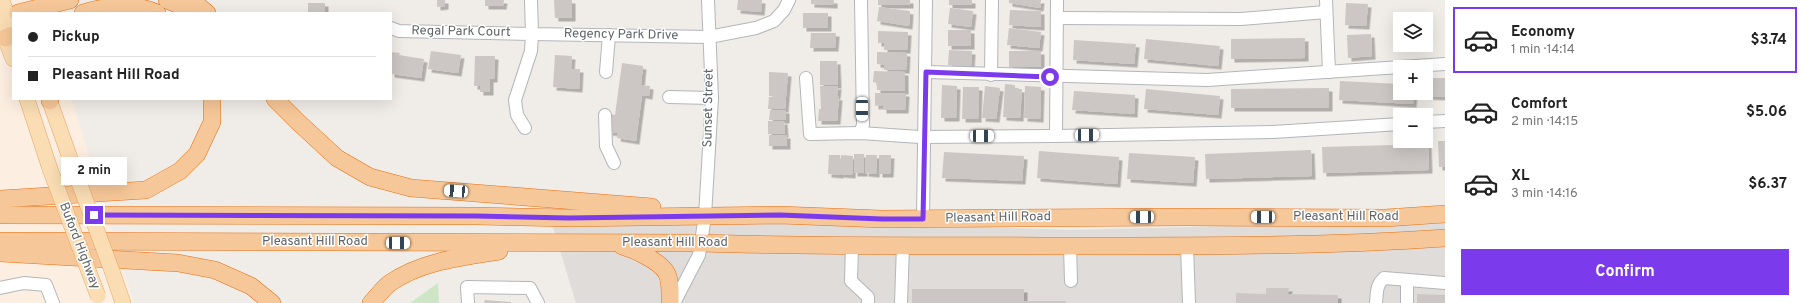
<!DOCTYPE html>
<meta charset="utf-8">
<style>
body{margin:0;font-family:Overpass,sans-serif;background:#f6f6f6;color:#222;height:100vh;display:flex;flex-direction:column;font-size:15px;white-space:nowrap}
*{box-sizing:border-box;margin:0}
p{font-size:13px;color:#767676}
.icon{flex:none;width:22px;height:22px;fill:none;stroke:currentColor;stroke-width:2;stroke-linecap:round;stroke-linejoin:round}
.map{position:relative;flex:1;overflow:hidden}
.drawer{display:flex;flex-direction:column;background:#fff;width:360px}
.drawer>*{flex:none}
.guide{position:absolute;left:12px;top:12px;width:380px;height:88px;border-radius:0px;box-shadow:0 4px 16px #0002;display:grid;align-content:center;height:88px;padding:0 16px;background:#fff}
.tools{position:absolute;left:1393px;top:12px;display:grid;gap:8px}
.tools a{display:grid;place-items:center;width:40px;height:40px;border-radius:0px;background:#fff;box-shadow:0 4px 16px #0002;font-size:20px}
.end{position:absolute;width:18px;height:18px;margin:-9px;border:5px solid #7c3aed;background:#fff;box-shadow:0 0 0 2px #fff}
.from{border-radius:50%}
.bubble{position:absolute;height:28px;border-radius:0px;background:#fff;box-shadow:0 4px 16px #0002;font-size:13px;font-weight:700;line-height:28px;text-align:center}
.car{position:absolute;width:12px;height:24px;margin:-12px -6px;border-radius:5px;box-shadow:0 0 3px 1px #0007;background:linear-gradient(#fff 24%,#345 0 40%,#fff 0 76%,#345 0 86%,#fff 0)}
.guide b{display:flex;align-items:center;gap:14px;height:38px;font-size:15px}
.guide b+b{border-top:1px solid #e0e0e0}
.guide i{width:10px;height:10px;background:#222}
ul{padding:7px 0 0;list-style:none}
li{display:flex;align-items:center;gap:12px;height:66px;margin:0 8px 6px;padding:0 8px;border:2px solid transparent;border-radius:0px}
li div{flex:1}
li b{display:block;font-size:15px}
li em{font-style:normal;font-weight:700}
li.active{border-color:#7c3aed}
li>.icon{width:36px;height:36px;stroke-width:1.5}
.action{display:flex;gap:8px;margin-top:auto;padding:8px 16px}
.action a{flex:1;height:46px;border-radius:0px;background:#7c3aed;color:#fff;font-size:16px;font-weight:700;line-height:46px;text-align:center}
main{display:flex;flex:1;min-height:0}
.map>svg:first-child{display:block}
</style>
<main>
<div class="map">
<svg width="1445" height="303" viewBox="0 0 1445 303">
<defs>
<filter id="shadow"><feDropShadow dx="3.5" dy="3.5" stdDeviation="0" flood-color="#0004"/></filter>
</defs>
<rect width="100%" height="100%" fill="#f0ece8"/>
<!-- commercial -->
<path fill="#fcefe1" d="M 0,0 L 31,0 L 37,13 L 13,13 L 13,99 L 72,99 L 134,303 L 0,303 Z"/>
<!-- industrial -->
<path fill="#dfdcda" d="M 548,211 L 1069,230 L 1397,222 L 1445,222 L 1445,303 L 576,303 Z"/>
<!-- green -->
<path fill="#cee5c6" d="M 438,283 L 439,303 L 410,303 Z"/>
<!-- building -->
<g fill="#ccc7c4" filter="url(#shadow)">
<path d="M 437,0 L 445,0 L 445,6 L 437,7 Z"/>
<path d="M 485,0 L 504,0 L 503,6 L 485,6 Z"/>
<path d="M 554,0 L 572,0 L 572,18 L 555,18 Z"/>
<path d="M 738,0 L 762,0 L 761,12 L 737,10 Z"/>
<path d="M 811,0 L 834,0 L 834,5 L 811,4 Z"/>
<rect x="878" y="0" width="32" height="5"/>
<rect x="949" y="0" width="23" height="5"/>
<path d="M 1009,0 L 1041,0 L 1040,8 L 1009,3 Z"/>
<rect x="308" y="3" width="17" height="10"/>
<path d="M 1346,3 L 1368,4 L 1366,26 L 1345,25 Z"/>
<path d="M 879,7 L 910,11 L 909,26 L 877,21 Z"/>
<path d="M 950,8 L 973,11 L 971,27 L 948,24 Z"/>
<path d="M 1010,10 L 1041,11 L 1041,27 L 1009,25 Z"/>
<rect x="803" y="13" width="25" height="15"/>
<path d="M 1009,28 L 1041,32 L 1039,48 L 1007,45 Z"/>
<rect x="948" y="30" width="23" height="16"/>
<path d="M 878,31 L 908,32 L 907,50 L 884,50 L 884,43 L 878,43 Z"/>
<path d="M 811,33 L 836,33 L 835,48 L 810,48 Z"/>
<path d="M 1371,34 L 1372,56 L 1348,58 L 1347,35 Z"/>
<path d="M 1305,38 L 1305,58 L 1231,59 L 1231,39 Z"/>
<path d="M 1146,39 L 1220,46 L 1218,66 L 1144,59 Z"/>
<path d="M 1074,40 L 1136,44 L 1134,64 L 1073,60 Z"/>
<path d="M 949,50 L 972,51 L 971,66 L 948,65 Z"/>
<path d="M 431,51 L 461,55 L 458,73 L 428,69 Z"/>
<rect x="1009" y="51" width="32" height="16"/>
<path d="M 391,52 L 400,53 L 399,55 L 424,59 L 421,78 L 391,74 Z"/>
<path d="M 877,52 L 907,53 L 906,70 L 884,70 L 884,65 L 877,64 Z"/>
<path d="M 555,55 L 572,56 L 571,69 L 580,69 L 579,89 L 553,87 Z"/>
<path d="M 475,56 L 495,56 L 494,79 L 490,79 L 490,92 L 480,92 L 480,86 L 474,86 Z"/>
<path d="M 820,61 L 837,61 L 838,85 L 820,85 Z"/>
<path d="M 622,63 L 643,66 L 641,85 L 650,86 L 649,96 L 642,95 L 636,141 L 617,138 L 618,133 L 609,132 L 611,114 L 615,115 Z"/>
<path d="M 874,71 L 905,72 L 905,91 L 877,90 L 877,83 L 873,82 Z"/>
<path d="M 769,72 L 788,73 L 785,109 L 768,109 L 769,97 L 779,97 L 769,96 Z"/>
<path d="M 1426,78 L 1445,78 L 1445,97 L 1423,96 L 1424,93 L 1426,93 Z"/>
<path d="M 1340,81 L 1400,84 L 1400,93 L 1414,93 L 1413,104 L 1339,100 Z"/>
<path d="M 1005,84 L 1015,85 L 1015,89 L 1022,89 L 1020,118 L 1003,117 Z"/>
<path d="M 942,85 L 957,86 L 956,118 L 941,118 Z"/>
<path d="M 820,86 L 838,86 L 837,96 L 824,96 L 839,97 L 837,121 L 818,121 L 819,109 L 821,109 Z"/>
<path d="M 985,86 L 1000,88 L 996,119 L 982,118 Z"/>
<path d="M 1025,86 L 1041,87 L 1040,119 L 1024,118 Z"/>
<path d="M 963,87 L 979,87 L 978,119 L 962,119 Z"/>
<path d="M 1329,88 L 1329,108 L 1231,108 L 1231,89 Z"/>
<path d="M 1146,89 L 1220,96 L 1218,115 L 1144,109 Z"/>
<path d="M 1074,91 L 1135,95 L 1134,114 L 1072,110 Z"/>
<path d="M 875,93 L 906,93 L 905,110 L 883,110 L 883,105 L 875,106 Z"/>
<path d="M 770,110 L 786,110 L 786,120 L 769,120 Z"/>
<path d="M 768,121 L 784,121 L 785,134 L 768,134 Z"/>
<rect x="769" y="135" width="18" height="11"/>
<path d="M 1438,141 L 1445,141 L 1445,167 L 1439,167 Z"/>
<path d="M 1428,144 L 1429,170 L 1323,173 L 1322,147 Z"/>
<path d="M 1311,150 L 1312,176 L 1206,179 L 1205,154 Z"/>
<path d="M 1039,151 L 1119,157 L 1117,184 L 1037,178 Z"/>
<path d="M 944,152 L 1024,156 L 1022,181 L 942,178 Z"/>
<path d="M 1129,153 L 1195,157 L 1193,183 L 1127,179 Z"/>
<rect x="854" y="154" width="10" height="19"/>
<path d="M 829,155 L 840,155 L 840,175 L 828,174 Z"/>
<path d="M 841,155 L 853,156 L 852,175 L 840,174 Z"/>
<path d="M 866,155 L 877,155 L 876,174 L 865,173 Z"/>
<path d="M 879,155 L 891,155 L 890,174 L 879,174 Z"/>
<path d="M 1266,288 L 1289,288 L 1288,294 L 1338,295 L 1338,303 L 1236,303 L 1236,293 L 1266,294 Z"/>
<path d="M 912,289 L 1024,289 L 1024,301 L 1066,301 L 1066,303 L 912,303 Z"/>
<path d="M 1417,294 L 1445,295 L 1445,303 L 1417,303 Z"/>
<path d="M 485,300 L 511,302 L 511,303 L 484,303 Z"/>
</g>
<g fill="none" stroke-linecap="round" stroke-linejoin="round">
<defs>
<g id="minor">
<path d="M 531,0 L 532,34 L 709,37 L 756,28 L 774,21 L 784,10 L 789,0"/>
<path d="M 1326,0 L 1329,72"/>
<path d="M 1057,18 L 1241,19 L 1326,12"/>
<path d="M 391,28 L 399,31 L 532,34 L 531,51 L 515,100 L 517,115 L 525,128"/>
<path d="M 606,72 L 609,35"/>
<path d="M 926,72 L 1207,80 L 1445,64"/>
<path d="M 991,75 L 992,0"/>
<path d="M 806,78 L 810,134 L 860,133 L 920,137 L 1056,136 L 1273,132 L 1400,124"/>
<path d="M 669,97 L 712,98"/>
<path d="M 605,115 L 606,146 L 614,163"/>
<path d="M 1426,122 L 1445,121"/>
<path d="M 860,133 L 863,125 L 861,0"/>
<path d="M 1056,136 L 1057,0"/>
<path d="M 923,219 L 926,0"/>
<path d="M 852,245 L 851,281 L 868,297 L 868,303"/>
<path d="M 1070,246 L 1071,281"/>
<path d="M 1187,246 L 1189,303"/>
<path d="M 0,288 L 24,283 L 46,285 L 53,303"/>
<path d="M 468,303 L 467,287 L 530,288 L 538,303"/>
<path d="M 674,303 L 699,255 L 705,216 L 712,98 L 708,0"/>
<path d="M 901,303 L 903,245"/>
<path d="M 1376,303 C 1377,293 1376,285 1384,278 L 1445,283"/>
<path d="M 1407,303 L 1407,280"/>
</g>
<g id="major">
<path d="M 2,0 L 7,16 L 5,38 L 13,59"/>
<path d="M 27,99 L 50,169"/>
<path d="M 49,99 L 71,161"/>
<path d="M 112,271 L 123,303"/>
</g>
<g id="highway">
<path d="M 167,0 L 179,5 L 188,13"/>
<path d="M 191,0 L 207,13"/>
<path d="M 18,13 L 70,0"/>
<path d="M 83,13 C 104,6 136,3 157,13"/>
<path d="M 5,38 L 13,35"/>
<path d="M 50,99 L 50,101"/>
<path d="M 275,99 L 298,122 L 337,158 L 370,177 L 411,188 L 652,207"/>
<path d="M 0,199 L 146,190 L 180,171 L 197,154 L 212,122 L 212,99"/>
<path d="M 0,215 L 476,216 L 569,218 L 780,215 L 882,219 L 1186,217 L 1385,218 L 1445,214"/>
<path d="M 0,241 L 702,243 C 817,247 933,245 1049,246 C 1181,246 1313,247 1445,238"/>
<path d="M 622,246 C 635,250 658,260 666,272 C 671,280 670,293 670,303"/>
<path d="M 0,253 L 178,263 L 215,270 L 251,286 L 272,303"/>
<path d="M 371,303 C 377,297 383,288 390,283 C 422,261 462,257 499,251"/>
</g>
</defs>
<!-- minor casing -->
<use href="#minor" stroke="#b3b6b9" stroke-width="14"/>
<!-- major casing -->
<use href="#major" stroke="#e8a568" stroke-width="16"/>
<!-- highway casing -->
<use href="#highway" stroke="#e76f10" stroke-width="18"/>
<!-- minor -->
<use href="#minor" stroke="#fff" stroke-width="12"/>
<!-- major -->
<use href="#major" stroke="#faddb3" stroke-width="15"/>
<!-- highway -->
<use href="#highway" stroke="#f6c798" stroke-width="17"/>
<defs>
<g id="major-bridge">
<path d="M 71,161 L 112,271"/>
<path d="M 50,169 L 98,296"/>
</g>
</defs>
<!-- major-bridge casing -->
<use href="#major-bridge" stroke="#e8a568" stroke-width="16" stroke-linecap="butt"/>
<!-- major-bridge -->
<use href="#major-bridge" stroke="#faddb3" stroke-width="15"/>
</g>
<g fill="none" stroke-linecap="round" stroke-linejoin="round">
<!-- route -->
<path stroke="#7c3aed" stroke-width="5" d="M 94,215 L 476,216 L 569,218 L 780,215 L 882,219 L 923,219 L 926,72 L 1050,77"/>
</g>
<g text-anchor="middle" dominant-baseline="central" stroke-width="3" stroke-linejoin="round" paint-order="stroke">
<!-- street labels -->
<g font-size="13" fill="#5f6467" stroke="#fff">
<text transform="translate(461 32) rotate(1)">Regal Park Court</text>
<text transform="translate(621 35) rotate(1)">Regency Park Drive</text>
<text transform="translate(709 108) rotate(-89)">Sunset Street</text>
<text x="1346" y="217">Pleasant Hill Road</text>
<text transform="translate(998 218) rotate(-1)">Pleasant Hill Road</text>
<text x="315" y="242">Pleasant Hill Road</text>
<text x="675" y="243">Pleasant Hill Road</text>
<text transform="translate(79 246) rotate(69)">Buford Highway</text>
</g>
</g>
</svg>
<div class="tools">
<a><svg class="icon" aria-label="layers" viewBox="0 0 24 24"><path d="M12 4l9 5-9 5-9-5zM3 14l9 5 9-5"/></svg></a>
<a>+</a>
<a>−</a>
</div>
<i class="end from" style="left:1050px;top:77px"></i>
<i class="end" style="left:94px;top:215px"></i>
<div class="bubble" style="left:61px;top:157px;width:66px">2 min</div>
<i class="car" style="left:862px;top:109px;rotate:180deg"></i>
<i class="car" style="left:1087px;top:135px;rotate:89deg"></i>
<i class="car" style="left:982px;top:136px;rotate:90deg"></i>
<i class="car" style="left:456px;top:191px;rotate:274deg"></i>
<i class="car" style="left:1142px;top:217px;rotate:270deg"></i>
<i class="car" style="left:1263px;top:217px;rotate:270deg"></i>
<i class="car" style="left:398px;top:243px;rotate:90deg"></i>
<div class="guide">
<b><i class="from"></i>Pickup</b>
<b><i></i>Pleasant Hill Road</b>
</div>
</div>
<section class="drawer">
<ul>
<li class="active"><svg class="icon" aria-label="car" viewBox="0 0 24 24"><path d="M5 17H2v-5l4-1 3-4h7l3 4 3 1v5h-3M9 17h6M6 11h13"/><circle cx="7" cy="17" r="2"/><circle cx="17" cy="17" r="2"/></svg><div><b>Economy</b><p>1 min · 14:14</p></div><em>$3.74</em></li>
<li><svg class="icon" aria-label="car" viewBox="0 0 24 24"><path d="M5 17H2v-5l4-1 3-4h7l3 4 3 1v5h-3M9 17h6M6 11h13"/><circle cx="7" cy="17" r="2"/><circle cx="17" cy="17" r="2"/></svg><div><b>Comfort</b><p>2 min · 14:15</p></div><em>$5.06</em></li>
<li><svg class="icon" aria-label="car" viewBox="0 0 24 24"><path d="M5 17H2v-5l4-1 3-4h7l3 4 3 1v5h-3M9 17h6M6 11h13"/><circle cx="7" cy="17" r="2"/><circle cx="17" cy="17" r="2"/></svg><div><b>XL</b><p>3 min · 14:16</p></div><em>$6.37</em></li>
</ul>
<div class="action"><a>Confirm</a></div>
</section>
</main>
